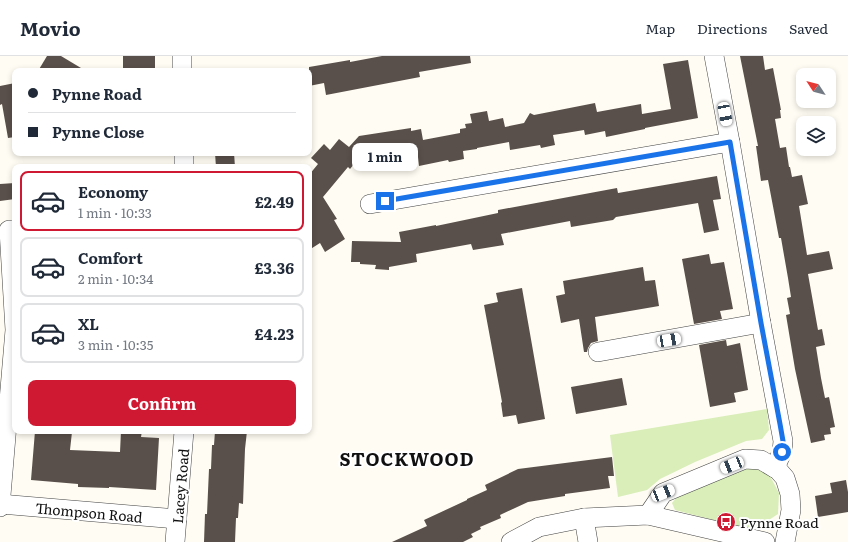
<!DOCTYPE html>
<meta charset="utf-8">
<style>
body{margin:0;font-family:Literata,serif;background:#f2f2f3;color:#1f2937;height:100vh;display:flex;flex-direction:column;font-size:15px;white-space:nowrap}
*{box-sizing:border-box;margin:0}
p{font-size:13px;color:#747a83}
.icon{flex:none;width:22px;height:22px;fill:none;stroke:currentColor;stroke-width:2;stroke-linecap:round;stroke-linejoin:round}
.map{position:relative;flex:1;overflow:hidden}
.panel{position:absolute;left:12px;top:108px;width:300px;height:270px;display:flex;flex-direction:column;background:#fff;border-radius:8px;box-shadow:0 2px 6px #0003}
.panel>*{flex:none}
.hud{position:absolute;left:12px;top:12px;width:300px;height:88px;border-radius:8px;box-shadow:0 2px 6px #0003;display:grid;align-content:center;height:88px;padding:0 16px;background:#fff}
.needle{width:26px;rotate:306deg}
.buttons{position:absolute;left:796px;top:12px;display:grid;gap:8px}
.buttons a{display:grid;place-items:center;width:40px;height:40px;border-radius:8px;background:#fff;box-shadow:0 2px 6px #0003;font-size:20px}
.end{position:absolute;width:18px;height:18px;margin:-9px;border:5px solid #1a73e8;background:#fff;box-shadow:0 0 0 2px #fff}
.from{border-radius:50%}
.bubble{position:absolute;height:28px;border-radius:8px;background:#fff;box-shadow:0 2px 6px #0003;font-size:13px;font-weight:700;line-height:28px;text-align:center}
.car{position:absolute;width:12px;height:24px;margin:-12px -6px;border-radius:5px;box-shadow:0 0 3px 1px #0007;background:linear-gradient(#fff 24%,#345 0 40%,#fff 0 76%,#345 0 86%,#fff 0)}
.hud b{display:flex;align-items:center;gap:14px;height:38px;font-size:15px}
.hud b+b{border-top:1px solid #e0e1e3}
.hud i{width:10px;height:10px;background:#1f2937}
ul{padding:7px 0 0;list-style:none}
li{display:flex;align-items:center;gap:12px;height:60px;margin:0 8px 6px;padding:0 8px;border:2px solid #e0e1e3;border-radius:8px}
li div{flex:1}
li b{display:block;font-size:15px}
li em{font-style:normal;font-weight:700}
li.on{border-color:#cf1932}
li>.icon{width:36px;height:36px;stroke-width:1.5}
.action{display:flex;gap:8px;margin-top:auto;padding:8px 16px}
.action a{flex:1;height:46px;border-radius:8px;background:#cf1932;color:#fff;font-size:16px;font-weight:700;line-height:46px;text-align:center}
header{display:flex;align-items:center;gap:24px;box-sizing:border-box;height:56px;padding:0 20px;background:#fff;border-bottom:1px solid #e0e1e3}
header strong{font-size:19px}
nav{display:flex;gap:22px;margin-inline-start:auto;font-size:14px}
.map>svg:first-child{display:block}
</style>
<header>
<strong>Movio</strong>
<nav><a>Map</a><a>Directions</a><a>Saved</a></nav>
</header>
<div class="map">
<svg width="848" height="486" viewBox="0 0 848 486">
<rect width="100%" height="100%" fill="#fffcf3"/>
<!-- green -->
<g fill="#d9eeb8">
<path d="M 767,353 L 769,374 L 762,383 L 746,385 L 695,406 L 660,423 L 647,434 L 618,441 L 610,379 Z"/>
<path d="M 740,411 L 756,411 L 770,420 L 779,437 L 778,458 L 758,471 L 744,472 L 675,454 L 672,447 L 677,441 Z"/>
</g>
<!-- building -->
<g fill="#5a504b">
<path d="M 47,0 L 61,0 L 86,15 L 38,15 Z"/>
<path d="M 123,0 L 155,0 L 155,15 L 126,15 L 126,14 L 123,14 Z"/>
<path d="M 382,0 L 470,0 L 471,7 L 419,16 L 420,21 L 326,39 L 324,27 L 309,30 L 309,11 L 350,4 L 350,6 Z"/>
<path d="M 740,0 L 763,0 L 765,14 L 773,12 L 781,54 L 780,54 L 781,62 L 775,63 L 780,92 L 786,91 L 789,111 L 790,111 L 792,121 L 802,119 L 808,148 L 799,150 L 807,199 L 829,195 L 833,213 L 808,218 L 818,274 L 822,273 L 825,289 L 816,291 L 821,322 L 825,342 L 829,341 L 835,371 L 830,372 L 831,378 L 824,379 L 825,384 L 811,387 L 795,313 L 786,259 L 790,258 L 787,242 L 791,241 L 788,222 L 781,182 L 779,182 L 768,124 L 761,125 L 756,90 L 758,90 Z"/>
<path d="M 688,4 L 698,62 L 645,72 L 645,73 L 606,81 L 605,75 L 585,79 L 584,74 L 566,77 L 553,79 L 555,89 L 541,92 L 540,89 L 510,94 L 509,86 L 477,92 L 477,93 L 463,95 L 464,103 L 449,106 L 448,104 L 419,110 L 418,101 L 384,107 L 385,110 L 372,113 L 368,91 L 350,113 L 348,111 L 323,141 L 337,163 L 334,164 L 345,183 L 325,196 L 320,187 L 309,194 L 309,119 L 318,108 L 311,102 L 324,88 L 330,94 L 339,83 L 349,91 L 359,80 L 411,72 L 411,75 L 421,73 L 423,84 L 460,77 L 460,73 L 466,72 L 465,68 L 472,67 L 470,58 L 487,55 L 489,65 L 503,62 L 505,71 L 524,67 L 530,57 L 534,59 L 595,47 L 597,56 L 641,48 L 642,58 L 671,53 L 663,8 Z"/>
<path d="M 15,27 L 15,81 L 8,82 L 2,48 L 0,49 L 0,30 Z"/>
<path d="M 215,97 L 234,97 L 235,111 L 216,111 Z"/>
<path d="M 717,120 L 721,143 L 713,144 L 719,174 L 704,177 L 698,147 L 616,161 L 613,164 L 571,171 L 570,165 L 501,178 L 504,189 L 473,194 L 471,188 L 416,198 L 417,206 L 389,211 L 389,214 L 375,213 L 376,209 L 360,208 L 360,206 L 351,206 L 352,185 L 401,186 L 399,176 L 436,169 L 436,170 L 498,157 L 498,154 L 617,132 L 618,137 Z"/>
<path d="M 15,127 L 15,143 L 0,145 L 0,128 Z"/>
<path d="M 709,198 L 711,208 L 724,206 L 733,253 L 720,255 L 722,263 L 694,268 L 682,203 Z"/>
<path d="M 643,211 L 645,225 L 655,224 L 659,250 L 595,261 L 598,285 L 591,287 L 588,292 L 587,296 L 584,296 L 579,263 L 561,267 L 556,240 L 565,238 L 563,225 Z"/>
<path d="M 522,232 L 545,363 L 518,368 L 516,359 L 503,361 L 501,347 L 502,346 L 484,249 L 498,246 L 496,237 Z"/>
<path d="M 726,284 L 727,290 L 740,287 L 748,334 L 734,337 L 736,346 L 710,351 L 699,289 Z"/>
<path d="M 622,322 L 627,349 L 576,358 L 571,331 Z"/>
<path d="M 35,375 L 72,376 L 70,394 L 120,396 L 121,375 L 142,375 L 141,381 L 159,382 L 156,434 L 109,431 L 109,432 L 78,431 L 78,428 L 31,424 Z"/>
<path d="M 215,375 L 247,375 L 245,393 L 243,448 L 239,447 L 238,462 L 236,462 L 235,486 L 204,486 L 205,458 L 207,458 L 209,413 L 211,413 L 212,389 L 214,389 Z"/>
<path d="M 612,401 L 614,420 L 608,420 L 610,432 L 565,438 L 565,440 L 528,446 L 500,459 L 501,462 L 480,471 L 481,473 L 471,478 L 473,481 L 463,486 L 392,486 L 427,470 L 424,464 L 467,444 L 467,443 L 487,434 L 485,429 L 518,413 Z"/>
<path d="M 846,424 L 848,436 L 848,456 L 818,461 L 815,440 L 832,437 L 830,427 Z"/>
</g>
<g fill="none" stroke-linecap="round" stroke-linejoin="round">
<defs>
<g id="minor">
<path d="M 182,0 L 182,15"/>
<path d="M 714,0 L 730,86 L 761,267 L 783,385 L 782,396 L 775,412"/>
<path d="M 184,97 L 184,111"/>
<path d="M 370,148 L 730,86"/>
<path d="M 598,296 L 761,267"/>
<path d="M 0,448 L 177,463"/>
<path d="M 0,451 L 15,274 L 9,174"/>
<path d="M 648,459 L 663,437 L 745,403 L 761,404 L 778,414 L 785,422 L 790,438 L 791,454 L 785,486"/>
<path d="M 584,462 L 588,486"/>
<path d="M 175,486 L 184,375"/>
<path d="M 511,486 L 539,471 L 584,462 L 648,459 L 765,486"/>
</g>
</defs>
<!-- minor casing -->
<use href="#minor" stroke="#434343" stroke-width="20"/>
<!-- minor -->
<use href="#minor" stroke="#fff" stroke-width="19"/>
</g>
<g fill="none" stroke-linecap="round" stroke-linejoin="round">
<!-- route -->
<path stroke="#1a73e8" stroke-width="5" d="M 385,145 L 730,86 L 761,267 L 780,368 L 783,385 L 782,396"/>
</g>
<!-- icons -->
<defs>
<symbol id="bus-disc" viewBox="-11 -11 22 22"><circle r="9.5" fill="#cf1932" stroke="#fff"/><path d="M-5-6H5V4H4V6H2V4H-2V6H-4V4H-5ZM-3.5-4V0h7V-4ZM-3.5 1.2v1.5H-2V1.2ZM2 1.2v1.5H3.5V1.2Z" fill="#fff"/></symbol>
</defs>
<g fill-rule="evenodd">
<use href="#bus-disc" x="715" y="455" width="22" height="22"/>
</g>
<g text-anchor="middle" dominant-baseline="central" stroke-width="4" stroke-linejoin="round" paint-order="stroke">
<!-- street labels -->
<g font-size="14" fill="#101010" stroke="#fff">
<text transform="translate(180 430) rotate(-85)">Lacey Road</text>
<text transform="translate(89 456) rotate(5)">Thompson Road</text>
</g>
<!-- poi labels -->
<g font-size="14" fill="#101010" stroke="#fff" text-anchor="start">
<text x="740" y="466">Pynne Road</text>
</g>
<!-- district labels -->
<g font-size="18" font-weight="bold" letter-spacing="1" fill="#101010" stroke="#fff">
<text x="407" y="402">STOCKWOOD</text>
</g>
</g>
</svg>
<div class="buttons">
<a><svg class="needle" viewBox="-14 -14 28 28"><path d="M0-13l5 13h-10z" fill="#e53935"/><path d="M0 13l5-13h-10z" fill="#747a83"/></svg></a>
<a><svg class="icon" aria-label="layers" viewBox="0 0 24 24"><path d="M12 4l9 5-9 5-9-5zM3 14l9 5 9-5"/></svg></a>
</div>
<i class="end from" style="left:782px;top:396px"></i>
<i class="end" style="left:385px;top:145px"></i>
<div class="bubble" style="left:352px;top:87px;width:66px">1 min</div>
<i class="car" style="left:725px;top:58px;rotate:169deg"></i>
<i class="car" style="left:669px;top:284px;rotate:80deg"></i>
<i class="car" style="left:732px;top:409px;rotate:248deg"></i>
<i class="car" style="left:663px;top:437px;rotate:68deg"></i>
<div class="hud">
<b><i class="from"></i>Pynne Road</b>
<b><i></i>Pynne Close</b>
</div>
<section class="panel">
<ul>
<li class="on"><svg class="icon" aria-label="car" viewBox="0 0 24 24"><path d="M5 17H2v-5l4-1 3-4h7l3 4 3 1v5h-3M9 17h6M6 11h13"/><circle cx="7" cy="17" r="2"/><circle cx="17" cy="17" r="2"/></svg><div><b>Economy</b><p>1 min · 10:33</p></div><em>£2.49</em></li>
<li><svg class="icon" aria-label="car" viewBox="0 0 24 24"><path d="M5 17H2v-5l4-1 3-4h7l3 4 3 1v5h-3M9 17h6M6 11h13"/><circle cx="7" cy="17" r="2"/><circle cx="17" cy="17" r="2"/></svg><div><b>Comfort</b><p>2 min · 10:34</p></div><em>£3.36</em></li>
<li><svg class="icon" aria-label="car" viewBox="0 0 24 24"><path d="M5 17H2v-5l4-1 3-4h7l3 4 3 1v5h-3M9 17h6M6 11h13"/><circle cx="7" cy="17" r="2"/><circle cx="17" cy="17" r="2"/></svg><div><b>XL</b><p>3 min · 10:35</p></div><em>£4.23</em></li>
</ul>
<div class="action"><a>Confirm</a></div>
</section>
</div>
